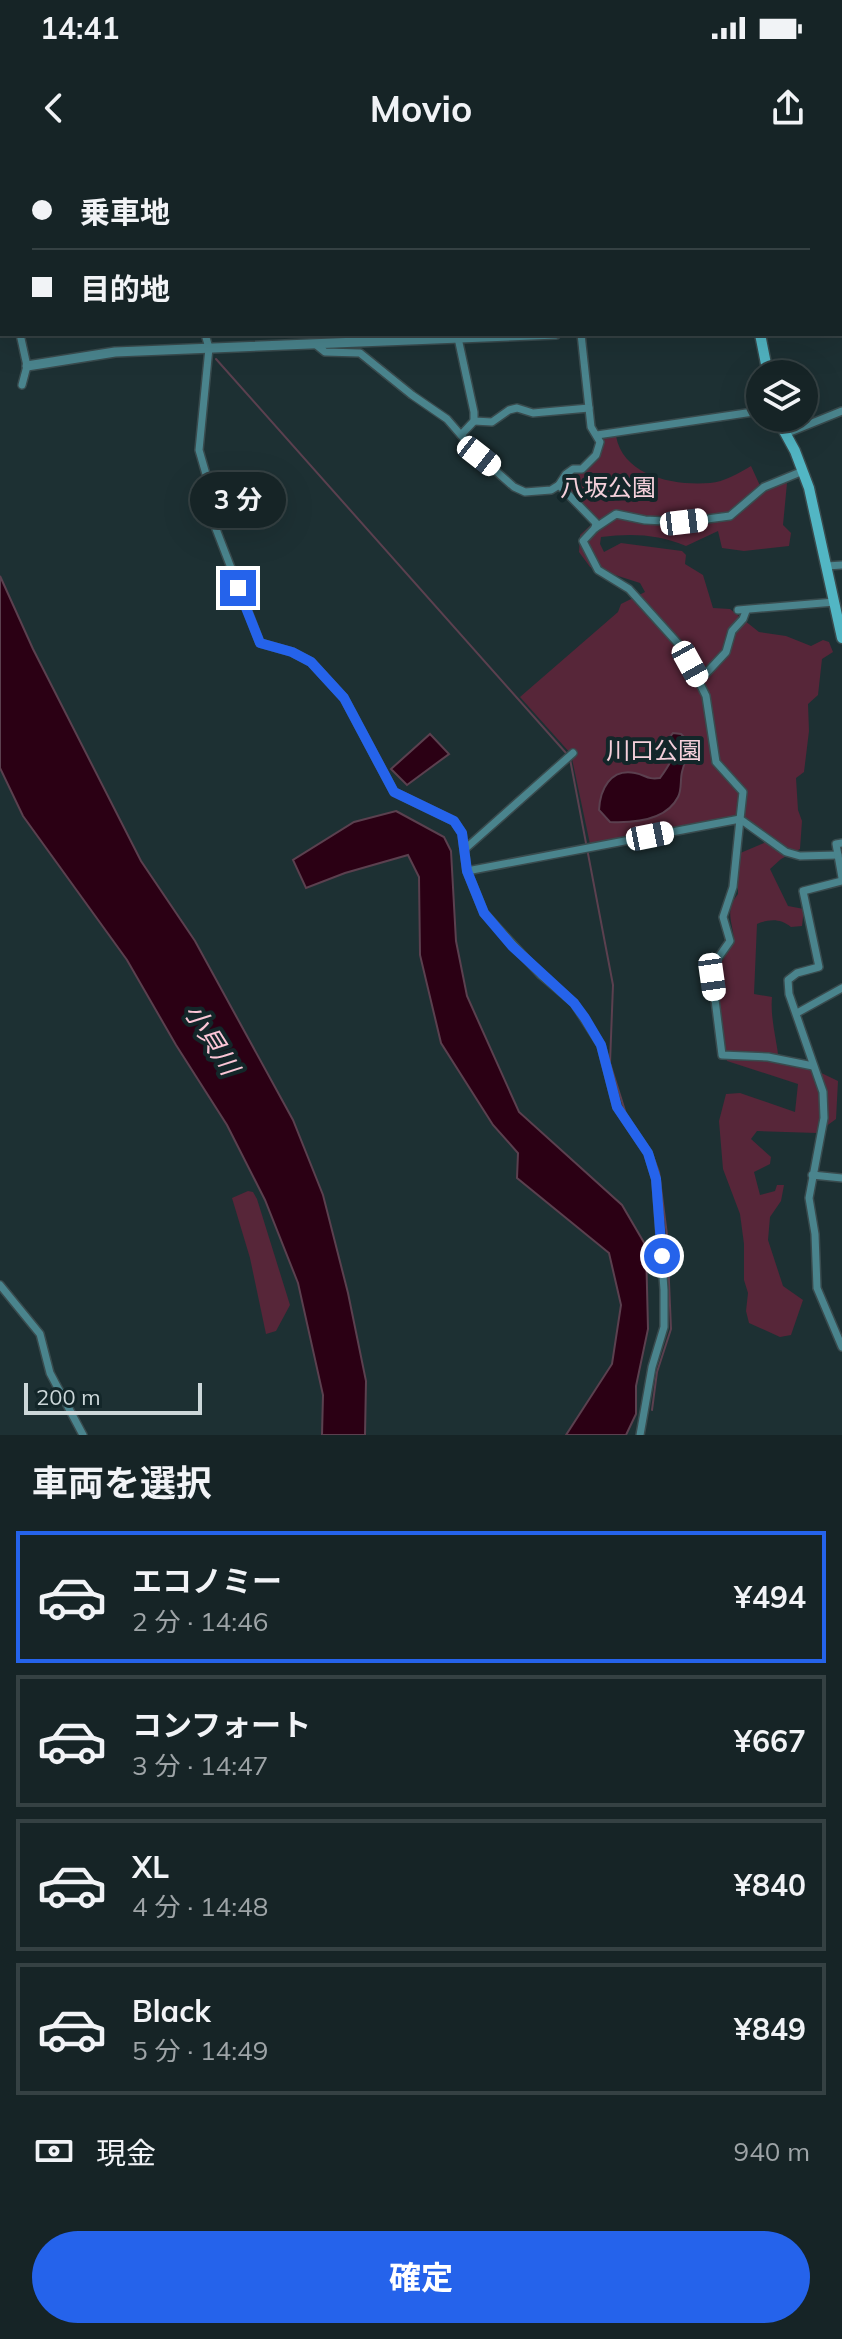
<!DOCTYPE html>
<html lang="ja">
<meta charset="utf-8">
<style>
body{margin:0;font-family:Mulish,"Noto Sans JP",sans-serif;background:#233032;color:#f1f3f6;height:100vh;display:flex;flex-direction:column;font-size:30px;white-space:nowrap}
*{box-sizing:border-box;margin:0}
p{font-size:26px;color:#9ea4a7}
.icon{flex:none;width:44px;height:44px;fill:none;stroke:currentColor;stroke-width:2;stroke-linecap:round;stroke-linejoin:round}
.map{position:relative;height:1275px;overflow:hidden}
.drawer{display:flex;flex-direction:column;background:#162426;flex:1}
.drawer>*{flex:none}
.guide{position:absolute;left:0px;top:0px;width:842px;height:176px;box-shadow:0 8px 32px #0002,0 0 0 2px #354143;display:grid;align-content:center;height:176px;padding:0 32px;background:#162426}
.tools{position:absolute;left:746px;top:200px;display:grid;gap:16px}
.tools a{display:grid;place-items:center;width:72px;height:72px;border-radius:50%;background:#162426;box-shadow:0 8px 32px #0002,0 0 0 2px #354143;font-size:40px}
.scale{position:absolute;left:24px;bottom:20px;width:178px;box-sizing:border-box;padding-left:8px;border:4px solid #ccd7d9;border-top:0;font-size:22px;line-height:28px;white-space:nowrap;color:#ccd7d9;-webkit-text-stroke:6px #132629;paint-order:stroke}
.end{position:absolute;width:36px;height:36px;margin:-18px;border:10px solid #2563eb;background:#fff;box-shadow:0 0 0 4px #fff}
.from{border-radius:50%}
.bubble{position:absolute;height:56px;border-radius:28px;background:#162426;box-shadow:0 8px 32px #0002,0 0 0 2px #354143;font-size:26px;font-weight:700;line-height:56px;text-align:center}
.car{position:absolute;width:24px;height:48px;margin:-24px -12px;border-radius:10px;box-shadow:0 0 6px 2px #0007;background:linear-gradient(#fff 24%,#345 0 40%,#fff 0 76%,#345 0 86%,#fff 0)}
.guide b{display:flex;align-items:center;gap:28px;height:76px;font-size:30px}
.guide b+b{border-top:2px solid #354143}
.guide i{width:20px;height:20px;background:#f1f3f6}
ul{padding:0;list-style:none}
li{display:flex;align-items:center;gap:24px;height:132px;margin:0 16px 12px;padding:0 16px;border:4px solid #354143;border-radius:0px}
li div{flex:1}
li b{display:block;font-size:30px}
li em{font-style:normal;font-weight:700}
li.on{border-color:#2563eb}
li>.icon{width:72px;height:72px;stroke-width:1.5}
h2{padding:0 32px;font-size:36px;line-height:96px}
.pay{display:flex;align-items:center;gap:20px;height:88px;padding:0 32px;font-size:30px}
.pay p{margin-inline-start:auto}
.cta{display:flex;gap:16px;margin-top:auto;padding:16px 32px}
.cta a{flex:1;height:92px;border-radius:48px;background:#2563eb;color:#fff;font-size:32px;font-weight:700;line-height:92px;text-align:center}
.status{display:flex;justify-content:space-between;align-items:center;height:56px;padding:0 40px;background:#162426;direction:ltr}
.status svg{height:22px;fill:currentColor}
header{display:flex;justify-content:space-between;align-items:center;height:104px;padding:0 32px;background:#162426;font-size:36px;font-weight:700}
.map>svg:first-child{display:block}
</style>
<div class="status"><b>14:41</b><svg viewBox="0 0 49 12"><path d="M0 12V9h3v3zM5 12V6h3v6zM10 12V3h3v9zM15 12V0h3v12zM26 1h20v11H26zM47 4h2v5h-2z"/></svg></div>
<header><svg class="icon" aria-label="back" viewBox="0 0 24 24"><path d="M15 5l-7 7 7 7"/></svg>Movio<svg class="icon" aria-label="share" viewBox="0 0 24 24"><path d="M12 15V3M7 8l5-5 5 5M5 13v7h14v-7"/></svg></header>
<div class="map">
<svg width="842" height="1275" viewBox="0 0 842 1275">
<rect width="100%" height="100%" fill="#1d3033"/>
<!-- green -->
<g fill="#572639">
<path d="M 616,276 C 623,316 674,326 710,323 C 724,322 739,313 751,306 L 762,330 L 787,323 L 783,365 L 791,373 L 789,386 L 744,391 L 722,388 L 718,371 L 686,386 C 658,374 631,373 601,377 L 600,384 L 604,392 L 621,383 L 682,391 L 686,395 L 685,404 L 703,415 L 713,448 L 730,449 L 759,472 L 786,476 L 811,486 L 823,480 L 829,482 L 833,492 L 822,499 L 818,535 L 808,544 L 809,571 L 804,612 L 796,618 L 798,650 L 802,661 L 800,689 L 781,699 L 770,709 L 788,746 L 804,749 L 802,766 L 791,767 C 780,758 769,759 757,764 L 754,834 L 772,837 C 770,859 777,880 779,902 L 811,908 L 838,921 L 836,959 L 817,973 L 757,971 L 751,979 L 771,997 L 770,1004 L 754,1012 L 760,1035 L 775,1031 L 777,1025 L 784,1025 L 781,1041 L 770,1057 L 768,1080 L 783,1126 L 803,1140 L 791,1175 L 780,1177 L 749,1163 L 746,1151 L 748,1133 L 744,1120 L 744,1084 L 740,1054 L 723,1009 L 719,961 L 726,934 L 740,933 L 795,952 L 798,924 L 727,901 L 716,811 L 734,781 C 733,762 724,751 738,734 L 738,694 L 764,683 L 765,676 L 740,657 L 590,684 L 571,594 L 520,537 L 618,452 L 621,444 L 645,432 L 640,423 L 590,407 L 579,392 L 580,375 L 594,362 L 559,325 C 560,323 565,315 567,314 C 584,301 604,308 602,277 Z"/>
<path d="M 248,1031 L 253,1032 L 257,1039 L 290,1145 L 276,1171 L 266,1174 L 250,1098 L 232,1038 Z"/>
</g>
<!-- water -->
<g fill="#2b0014" stroke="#5b404f" stroke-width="2">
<path d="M 0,416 L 33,489 L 141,701 L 195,781 L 293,960 L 323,1035 L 348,1133 L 366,1221 L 365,1275 L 322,1275 L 323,1235 L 298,1123 L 265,1040 L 227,965 L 176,885 L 127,800 L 23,656 L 0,608 Z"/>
<path d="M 673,573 L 681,574 L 688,581 C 688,593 685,601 682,612 C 680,620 682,630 678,637 C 666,661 634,663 610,662 L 599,650 C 600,630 610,608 635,613 C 646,615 647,620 660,618 C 675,597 671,602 668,579 Z"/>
<path d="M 430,574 L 449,594 L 407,625 L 391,609 Z"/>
<path d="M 396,651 L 444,677 L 451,691 L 456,781 L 467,836 L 519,952 L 622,1045 L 646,1086 L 648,1169 L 636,1226 L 636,1254 L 626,1275 L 566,1275 L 612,1204 L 621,1145 L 609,1093 L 517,1018 L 518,993 L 493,965 L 441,883 L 420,795 L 419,717 L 408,695 L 345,713 L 306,728 L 293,700 L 354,662 Z"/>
</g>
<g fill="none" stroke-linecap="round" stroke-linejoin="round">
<!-- stream -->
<g stroke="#5b404f" stroke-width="2">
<path d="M 216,199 L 566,593"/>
<path d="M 570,599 L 613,825 L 610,903 L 626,954"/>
<path d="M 634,966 L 648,987"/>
<path d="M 652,1250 L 657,1212 L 671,1169 L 667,1075 L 659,1012 L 653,996"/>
</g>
<defs>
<g id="minor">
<path d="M 425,0 L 426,2"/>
<path d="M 569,2 L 571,0"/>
<path d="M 840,40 L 842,40"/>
<path d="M 20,174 L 27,206 L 22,225"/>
<path d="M 205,174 L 209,188 L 199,290 L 210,328 L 211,356 L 260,483 L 292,492 L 311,502 L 344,538 L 394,632 L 454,661 L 462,673 L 467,711 L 484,753 L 541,815 L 574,843 L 601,885 L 617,947 L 648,993 L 656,1019 L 664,1130 L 664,1167 L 652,1207 L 640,1275"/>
<path d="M 458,178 L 474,252 L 474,261 L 461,275"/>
<path d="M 315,184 L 325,192 L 360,193 L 412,235 L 447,259 L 479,296 L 514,327 L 525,332 L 551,330 L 559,325 L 566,314 L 573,309 L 582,309 L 596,295 L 600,282 L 591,267 L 581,174"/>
<path d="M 474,261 L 492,262 L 509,250 L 517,248 L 533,253 L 589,248"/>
<path d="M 785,274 L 842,251"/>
<path d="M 597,275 L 760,251"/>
<path d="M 559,325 L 596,363 L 595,368 L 583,381 L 598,410 L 629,429 L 683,489 L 706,536 L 716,602 L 743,632 L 740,659 L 786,692 L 800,696 L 838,695"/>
<path d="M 595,368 L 616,354 L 645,360 L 684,362 L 730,356 L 764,327 L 803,311"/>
<path d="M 827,406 L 842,405"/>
<path d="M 738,450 L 835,442"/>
<path d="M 699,521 L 726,492 L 732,471 L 743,459 L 746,451"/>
<path d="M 842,683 L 836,684 L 842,718"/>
<path d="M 465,689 L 573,593"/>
<path d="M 467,711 L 740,659 L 733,727 L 723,757 L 730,781 L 711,808 L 722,895 L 768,897 L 813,906"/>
<path d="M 842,721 L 803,731 L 819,807 L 797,813 L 788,820 L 789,834 L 823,932 L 824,958 L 809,1038 L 815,1074 L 817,1128 L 842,1187"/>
<path d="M 797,853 L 842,828"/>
<path d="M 812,1015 L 842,1018"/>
<path d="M 0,1125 L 40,1174 L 50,1213 L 83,1275"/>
</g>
<g id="tertiary">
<path d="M 218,0 L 218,2"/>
<path d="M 840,164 L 842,165"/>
<path d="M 27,206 L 115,192 L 556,174"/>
</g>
<g id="secondary">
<path d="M 727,0 L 728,2"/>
<path d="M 760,174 L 768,214"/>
<path d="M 777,258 L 795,291 L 809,328 L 842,478"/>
</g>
</defs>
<!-- minor casing -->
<use href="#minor" stroke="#394b4e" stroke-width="10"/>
<!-- tertiary casing -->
<use href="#tertiary" stroke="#394b4e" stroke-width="12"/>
<!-- secondary casing -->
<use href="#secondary" stroke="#394b4e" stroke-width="13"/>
<!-- minor -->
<use href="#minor" stroke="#4a848d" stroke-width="7"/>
<!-- tertiary -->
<use href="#tertiary" stroke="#4a848d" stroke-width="9"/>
<!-- secondary -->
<use href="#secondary" stroke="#52b6c4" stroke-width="10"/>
</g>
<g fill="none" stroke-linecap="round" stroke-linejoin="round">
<!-- route -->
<path stroke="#2563eb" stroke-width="10" d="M 238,428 L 260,483 L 292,492 L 311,502 L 344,538 L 394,632 L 454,661 L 462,673 L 467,711 L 484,753 L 512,786 L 574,843 L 585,858 L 601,885 L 617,947 L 648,993 L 656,1019 L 662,1096"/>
</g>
<g text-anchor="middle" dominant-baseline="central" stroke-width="8" stroke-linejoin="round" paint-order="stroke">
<!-- park labels -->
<g font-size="24" fill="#f5d0db" stroke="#132629">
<text x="608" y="327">八坂公園</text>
<text x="654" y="590">川口公園</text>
</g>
<!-- water labels -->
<g font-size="26" font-style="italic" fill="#fbc5d6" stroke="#132629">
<text transform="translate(212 879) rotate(58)">小貝川</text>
</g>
</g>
</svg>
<div class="tools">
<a><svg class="icon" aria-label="layers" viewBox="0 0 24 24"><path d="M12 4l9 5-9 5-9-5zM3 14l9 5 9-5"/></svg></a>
</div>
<div class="scale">200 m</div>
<i class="end from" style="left:662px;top:1096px"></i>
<i class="end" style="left:238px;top:428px"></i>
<div class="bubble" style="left:190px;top:312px;width:96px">3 分</div>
<i class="car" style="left:479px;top:296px;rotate:128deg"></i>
<i class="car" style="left:684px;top:362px;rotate:83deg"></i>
<i class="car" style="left:690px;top:504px;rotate:151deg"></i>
<i class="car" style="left:650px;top:676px;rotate:79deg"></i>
<i class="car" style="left:712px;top:817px;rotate:172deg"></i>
<div class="guide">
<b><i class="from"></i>乗車地</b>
<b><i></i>目的地</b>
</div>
</div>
<section class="drawer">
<h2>車両を選択</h2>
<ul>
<li class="on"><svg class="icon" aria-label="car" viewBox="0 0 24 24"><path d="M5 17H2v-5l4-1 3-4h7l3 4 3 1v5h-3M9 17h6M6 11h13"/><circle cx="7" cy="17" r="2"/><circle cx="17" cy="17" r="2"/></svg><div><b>エコノミー</b><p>2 分 · 14:46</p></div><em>¥494</em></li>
<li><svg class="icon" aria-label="car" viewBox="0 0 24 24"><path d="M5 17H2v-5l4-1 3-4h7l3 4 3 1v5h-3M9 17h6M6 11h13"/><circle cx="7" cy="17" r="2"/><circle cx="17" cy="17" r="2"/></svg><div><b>コンフォート</b><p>3 分 · 14:47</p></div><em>¥667</em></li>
<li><svg class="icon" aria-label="car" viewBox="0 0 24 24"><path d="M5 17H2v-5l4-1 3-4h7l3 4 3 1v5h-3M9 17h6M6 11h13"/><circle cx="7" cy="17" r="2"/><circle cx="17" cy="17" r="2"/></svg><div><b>XL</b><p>4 分 · 14:48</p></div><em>¥840</em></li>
<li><svg class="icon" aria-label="car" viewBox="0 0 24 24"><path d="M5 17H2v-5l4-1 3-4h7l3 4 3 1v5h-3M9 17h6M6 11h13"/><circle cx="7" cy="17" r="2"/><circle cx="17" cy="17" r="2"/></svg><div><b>Black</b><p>5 分 · 14:49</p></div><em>¥849</em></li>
</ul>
<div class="pay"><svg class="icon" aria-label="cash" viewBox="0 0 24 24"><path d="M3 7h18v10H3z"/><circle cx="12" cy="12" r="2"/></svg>現金<p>940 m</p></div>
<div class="cta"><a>確定</a></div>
</section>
